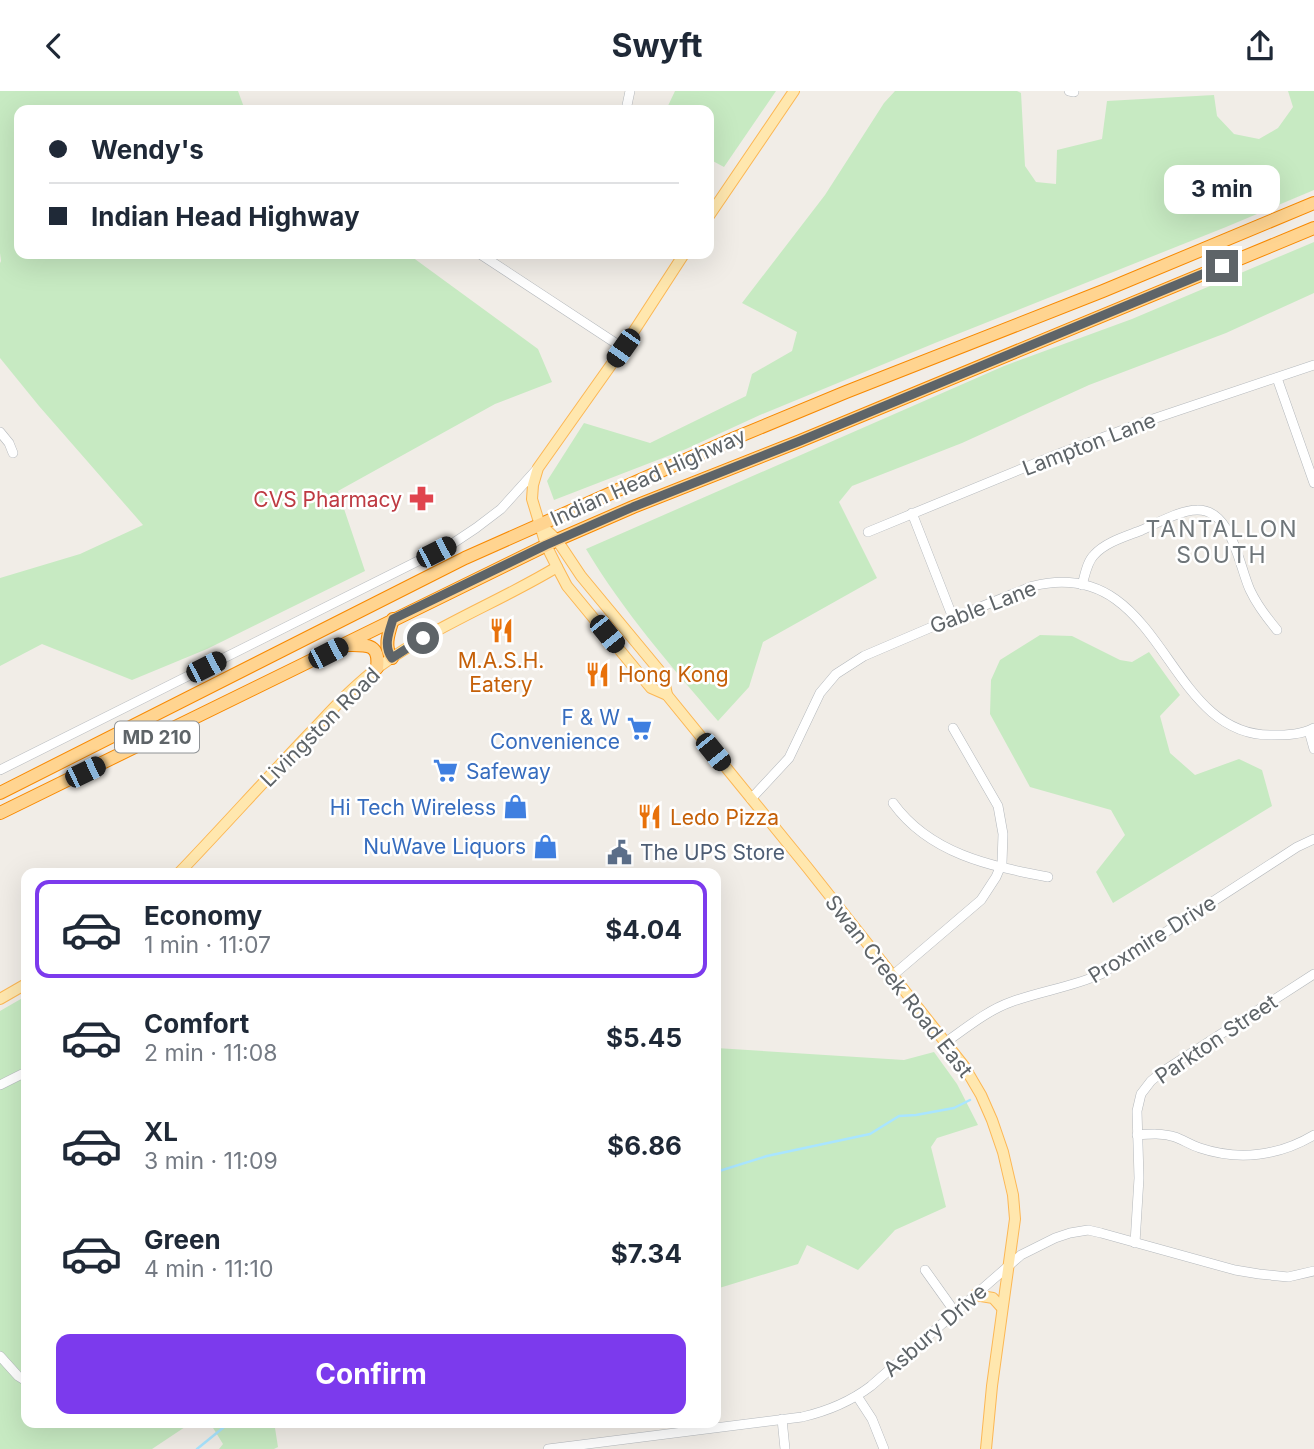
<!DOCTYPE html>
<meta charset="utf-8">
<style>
body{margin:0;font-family:Inter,sans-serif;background:#f2f2f3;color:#1f2937;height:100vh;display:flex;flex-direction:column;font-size:26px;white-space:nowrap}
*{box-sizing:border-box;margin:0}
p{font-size:23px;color:#747a83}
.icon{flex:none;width:38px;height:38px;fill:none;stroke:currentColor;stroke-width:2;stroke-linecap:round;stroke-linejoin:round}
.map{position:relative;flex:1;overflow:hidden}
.side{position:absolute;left:21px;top:777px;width:700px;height:560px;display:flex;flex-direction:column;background:#fff;border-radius:14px;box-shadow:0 7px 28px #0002}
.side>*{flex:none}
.banner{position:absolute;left:14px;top:14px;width:700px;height:154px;border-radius:14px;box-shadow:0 7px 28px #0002;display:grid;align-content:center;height:154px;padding:0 35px;background:#fff}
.end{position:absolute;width:32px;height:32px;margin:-16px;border:9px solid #5e6468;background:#fff;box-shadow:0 0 0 4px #fff}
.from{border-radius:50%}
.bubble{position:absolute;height:49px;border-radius:14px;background:#fff;box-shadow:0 7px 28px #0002;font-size:23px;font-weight:700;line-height:49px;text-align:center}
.car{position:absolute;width:21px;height:42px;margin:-21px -10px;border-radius:9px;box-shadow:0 0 5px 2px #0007;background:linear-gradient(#222 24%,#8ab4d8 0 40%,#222 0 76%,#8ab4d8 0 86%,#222 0)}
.banner b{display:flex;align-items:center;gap:24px;height:66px;font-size:26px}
.banner b+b{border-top:2px solid #e0e1e3}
.banner i{width:18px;height:18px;background:#1f2937}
ul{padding:12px 0 0;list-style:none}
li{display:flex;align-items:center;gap:21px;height:98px;margin:0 14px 10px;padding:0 21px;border:4px solid transparent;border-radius:14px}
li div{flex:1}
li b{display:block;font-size:26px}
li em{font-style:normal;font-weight:700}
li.selected{border-color:#7c3aed}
li>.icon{width:63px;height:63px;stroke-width:1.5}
.action{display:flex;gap:14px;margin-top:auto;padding:14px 35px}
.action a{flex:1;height:80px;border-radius:14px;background:#7c3aed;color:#fff;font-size:28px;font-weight:700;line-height:80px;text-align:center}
header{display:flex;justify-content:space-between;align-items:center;height:91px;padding:0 35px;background:#fff;font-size:32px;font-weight:700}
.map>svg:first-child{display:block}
</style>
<header><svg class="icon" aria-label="back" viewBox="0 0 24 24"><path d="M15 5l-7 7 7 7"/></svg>Swyft<svg class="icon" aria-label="share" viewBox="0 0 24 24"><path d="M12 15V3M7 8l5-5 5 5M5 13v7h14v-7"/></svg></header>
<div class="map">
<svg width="1314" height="1358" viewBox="0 0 1314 1358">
<rect width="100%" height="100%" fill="#f1ede7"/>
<!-- green -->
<g fill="#c7eac2">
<path d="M 0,0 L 238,0 L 245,19 L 19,19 L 19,163 L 408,163 L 538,258 L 552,291 L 495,313 L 338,400 L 365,480 L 207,558 L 132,589 L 42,553 L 0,575 L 0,487 L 80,463 L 143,434 L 39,315 L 0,267 L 0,172 L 1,170 L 0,162 Z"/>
<path d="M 675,0 L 776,0 L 724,76 L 709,68 L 709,19 L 666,19 Z"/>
<path d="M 895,0 L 1017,0 L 1021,2 L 1025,75 L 1036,91 L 1056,93 L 1057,59 L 1102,48 L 1107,10 L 1214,4 L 1217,25 L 1234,43 L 1259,48 L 1278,37 L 1293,16 L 1288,0 L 1314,0 L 1314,99 L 1226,136 L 935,252 L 760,324 L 686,358 L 554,409 L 547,390 L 584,332 L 650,352 L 746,305 L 752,283 L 792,260 L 797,241 L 742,212 L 825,104 L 884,12 Z"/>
<path d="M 1314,151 L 1314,202 L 1226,242 L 1089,294 L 962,352 L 852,395 L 839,411 L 877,487 L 763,551 L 749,596 L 718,630 C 671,575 623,520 586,458 L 1004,275 L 1132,228 Z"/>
<path d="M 1040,544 L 1072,545 L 1120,569 L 1132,571 L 1149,561 L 1180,604 L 1160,625 L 1170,662 L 1195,684 L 1239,668 L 1262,679 L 1272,715 L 1113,812 L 1096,781 L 1125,744 L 1111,719 L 1030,696 L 990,623 L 991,589 L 1000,569 Z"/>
<path d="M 26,905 L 26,1332 L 191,1332 L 152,1358 L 0,1358 L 0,920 Z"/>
<path d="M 716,957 L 904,969 L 934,961 L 957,993 L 978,1034 L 937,1047 L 931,1056 L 946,1116 L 895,1139 L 858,1179 L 807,1154 L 798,1173 L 716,1198 Z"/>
<path d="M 210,1332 L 290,1332 L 275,1337 L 278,1356 L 274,1358 L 219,1358 L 223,1353 Z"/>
</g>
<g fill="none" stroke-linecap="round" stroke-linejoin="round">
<!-- stream -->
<g stroke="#a9e5ff" stroke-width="2.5">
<path d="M 716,1081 L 767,1065 L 870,1043 L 899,1025 L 916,1024 L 954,1017 L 970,1009"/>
<path d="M 197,1358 L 229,1332"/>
</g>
<defs>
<g id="minor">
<path d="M 1069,0 L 1074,1"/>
<path d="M 626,19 L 630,0"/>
<path d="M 480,163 L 623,257"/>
<path d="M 1277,287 L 1314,392"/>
<path d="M 0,341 L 9,352 L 13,362"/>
<path d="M 912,422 L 953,527"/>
<path d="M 868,441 L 1053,365 L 1147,330 L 1314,274"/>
<path d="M 1082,494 C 1085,484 1087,471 1094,464 C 1105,451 1127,445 1142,439 C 1157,432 1181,419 1197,419 C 1232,418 1239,475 1250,499 C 1257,514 1267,527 1277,539"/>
<path d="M 1309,640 L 1314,658"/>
<path d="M 0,679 L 452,453 L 476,437 L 501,418 L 537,378"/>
<path d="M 751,708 L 789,667 L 820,602 L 836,583 L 864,565 L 953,527 L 1033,495 C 1165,463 1163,646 1272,644 C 1286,644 1301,644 1314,637"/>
<path d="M 893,712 C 930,763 990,775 1048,786"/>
<path d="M 892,885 L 981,809 L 996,786 L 1002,772 L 1003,743 L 998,715 L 953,637"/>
<path d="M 946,951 C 966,937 988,919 1011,911 C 1041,900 1072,896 1101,883 L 1297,756 L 1314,748"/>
<path d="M 0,994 L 26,981"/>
<path d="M 1137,1044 C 1150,1043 1163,1042 1175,1046 C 1183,1049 1191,1054 1200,1057 C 1239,1070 1279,1065 1314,1044"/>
<path d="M 1135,1152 L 1139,1087 L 1137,1020 L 1141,1003 L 1151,990 L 1162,981 L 1314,883"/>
<path d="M 925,1179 L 955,1221"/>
<path d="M 0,1265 L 18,1285 L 26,1290"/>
<path d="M 857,1305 L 872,1328 L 884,1358"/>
<path d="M 782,1328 L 785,1358"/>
<path d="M 548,1358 L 802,1326 C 828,1320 850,1311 871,1295 L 1021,1164 L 1055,1147 L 1070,1142 L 1088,1139 L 1101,1142 L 1235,1179 L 1259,1183 L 1288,1186 L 1314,1180"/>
</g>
<g id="major">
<path d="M 709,125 L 794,0"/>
<path d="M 684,163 L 623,257 L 538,377 L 533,394 L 532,408 L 546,454 L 557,476 L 567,495 L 651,597 L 667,604 L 807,776 L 964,975 L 981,1004 L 992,1029 L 1003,1061 L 1013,1104 L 1015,1128 L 992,1295 L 986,1358"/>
<path d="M 541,434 L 557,449 L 581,485 L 663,584 L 667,604"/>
<path d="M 179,782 C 223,736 266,688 310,642 C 332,619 354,594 380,575 C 435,535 499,511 557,476"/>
<path d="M 0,908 L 26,893"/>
<path d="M 975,1204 L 993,1207 L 1002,1217"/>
</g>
<g id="highway">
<path d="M 347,554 C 367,554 380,552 377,577"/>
<path d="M 392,567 C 383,556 389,541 393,528"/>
<path d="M 0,702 L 465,467 L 735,347 L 846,301 L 1103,200 L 1314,112"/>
<path d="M 0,722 L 557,449 L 633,416 L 800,350 L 1314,137"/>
</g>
</defs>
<!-- minor casing -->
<use href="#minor" stroke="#b4b8bc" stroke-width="10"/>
<!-- major casing -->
<use href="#major" stroke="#fcb754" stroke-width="12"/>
<!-- highway casing -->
<use href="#highway" stroke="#f88900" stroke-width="14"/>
<!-- minor -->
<use href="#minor" stroke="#fff" stroke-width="9"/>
<!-- major -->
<use href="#major" stroke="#ffe7ae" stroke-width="10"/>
<!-- highway -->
<use href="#highway" stroke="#ffd490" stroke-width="12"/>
</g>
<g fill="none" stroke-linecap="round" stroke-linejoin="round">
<!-- route -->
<path stroke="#5e6468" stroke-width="9" d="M 423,547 L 392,567 C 383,555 389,541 393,528 L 546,454 L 633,416 L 800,350 L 1222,175"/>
</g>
<!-- icons -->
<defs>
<symbol id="pharmacy-bare" viewBox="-9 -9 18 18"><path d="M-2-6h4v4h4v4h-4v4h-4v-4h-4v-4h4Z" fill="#e0444e" stroke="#fff" stroke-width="2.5" paint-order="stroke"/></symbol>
<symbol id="restaurant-bare" viewBox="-9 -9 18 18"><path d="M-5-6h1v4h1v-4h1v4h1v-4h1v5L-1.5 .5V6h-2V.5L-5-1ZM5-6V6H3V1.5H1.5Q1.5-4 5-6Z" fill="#e8710a" stroke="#fff" stroke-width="2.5" paint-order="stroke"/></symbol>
<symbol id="supermarket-bare" viewBox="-9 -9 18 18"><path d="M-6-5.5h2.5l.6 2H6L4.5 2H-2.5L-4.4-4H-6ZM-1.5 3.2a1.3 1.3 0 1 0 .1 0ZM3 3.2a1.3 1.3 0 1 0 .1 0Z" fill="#3f7fe0" stroke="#fff" stroke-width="2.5" paint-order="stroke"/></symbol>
<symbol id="shop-bare" viewBox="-9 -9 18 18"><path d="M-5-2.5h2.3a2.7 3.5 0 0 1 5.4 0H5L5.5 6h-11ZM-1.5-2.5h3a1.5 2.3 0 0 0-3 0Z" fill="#3f7fe0" stroke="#fff" stroke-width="2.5" paint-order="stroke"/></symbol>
<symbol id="civic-bare" viewBox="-9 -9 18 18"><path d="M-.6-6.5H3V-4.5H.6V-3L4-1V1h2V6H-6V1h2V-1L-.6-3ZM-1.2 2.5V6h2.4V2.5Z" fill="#5c6f8a" stroke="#fff" stroke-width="2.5" paint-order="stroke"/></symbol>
</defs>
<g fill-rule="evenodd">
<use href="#pharmacy-bare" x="404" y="390" width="35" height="35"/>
<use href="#restaurant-bare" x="484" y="522" width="35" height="35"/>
<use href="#restaurant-bare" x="580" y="566" width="35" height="35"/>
<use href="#supermarket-bare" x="622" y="620" width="35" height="35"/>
<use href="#supermarket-bare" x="428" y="662" width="35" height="35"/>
<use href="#shop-bare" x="498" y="698" width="35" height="35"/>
<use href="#restaurant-bare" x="632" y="708" width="35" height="35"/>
<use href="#shop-bare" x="528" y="738" width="35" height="35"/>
<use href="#civic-bare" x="602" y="744" width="35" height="35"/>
</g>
<g text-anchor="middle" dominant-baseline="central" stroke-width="5" stroke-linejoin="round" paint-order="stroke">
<!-- shield labels -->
<rect fill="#fff" stroke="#8e9295" stroke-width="2" x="115" y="630.5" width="84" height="31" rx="5"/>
<g font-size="19" font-weight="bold" fill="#5e6468">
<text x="157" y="646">MD 210</text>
</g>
<!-- street labels -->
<g font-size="21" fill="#5e6468" stroke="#fff">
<text transform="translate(1089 353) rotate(-21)">Lampton Lane</text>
<text transform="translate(648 386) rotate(-24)">Indian Head Highway</text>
<text transform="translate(983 516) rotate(-21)">Gable Lane</text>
<text transform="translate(320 636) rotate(-45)">Livingston Road</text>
<text transform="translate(1152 848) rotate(-32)">Proxmire Drive</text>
<text transform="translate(899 895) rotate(52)">Swan Creek Road East</text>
<text transform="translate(1216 948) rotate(-34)">Parkton Street</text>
<text transform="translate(935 1239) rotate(-41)">Asbury Drive</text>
</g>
<!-- health labels -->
<g font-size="21" fill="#be3a42" stroke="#fff" text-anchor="end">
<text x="402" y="408">CVS Pharmacy</text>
</g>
<!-- food labels -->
<g font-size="21" fill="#c56008" stroke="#fff" text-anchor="start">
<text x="501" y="569" text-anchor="middle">M.A.S.H.<tspan x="501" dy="24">Eatery</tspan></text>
<text x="618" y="583">Hong Kong</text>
<text x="670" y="726">Ledo Pizza</text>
</g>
<!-- shop labels -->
<g font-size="21" fill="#366cbe" stroke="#fff" text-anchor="end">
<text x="620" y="626">F &amp; W<tspan x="620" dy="24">Convenience</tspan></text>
<text x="466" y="680" text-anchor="start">Safeway</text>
<text x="496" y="716">Hi Tech Wireless</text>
<text x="526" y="755">NuWave Liquors</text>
</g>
<!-- service labels -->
<g font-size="21" fill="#4e5e75" stroke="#fff" text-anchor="start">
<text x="640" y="761">The UPS Store</text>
</g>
<!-- neighbourhood labels -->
<g font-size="23" letter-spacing="2" fill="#6f767a" stroke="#fff">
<text x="1222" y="438">TANTALLON<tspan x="1222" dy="26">SOUTH</tspan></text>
</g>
</g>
</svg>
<i class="end from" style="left:423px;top:547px"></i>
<i class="end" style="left:1222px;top:175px"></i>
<div class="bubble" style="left:1164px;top:74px;width:116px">3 min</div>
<i class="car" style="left:623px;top:257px;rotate:215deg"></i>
<i class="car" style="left:436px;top:461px;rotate:63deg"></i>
<i class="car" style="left:607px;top:543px;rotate:141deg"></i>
<i class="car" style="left:328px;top:562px;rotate:63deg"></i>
<i class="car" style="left:206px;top:576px;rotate:63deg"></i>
<i class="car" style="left:713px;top:661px;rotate:141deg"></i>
<i class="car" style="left:85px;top:681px;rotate:64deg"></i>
<div class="banner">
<b><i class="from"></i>Wendy's</b>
<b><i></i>Indian Head Highway</b>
</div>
<section class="side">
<ul>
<li class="selected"><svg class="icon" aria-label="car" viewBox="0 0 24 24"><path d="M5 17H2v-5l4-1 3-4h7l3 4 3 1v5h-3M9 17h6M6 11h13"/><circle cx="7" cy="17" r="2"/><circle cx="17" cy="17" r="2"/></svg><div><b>Economy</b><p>1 min · 11:07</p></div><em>$4.04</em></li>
<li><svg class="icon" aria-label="car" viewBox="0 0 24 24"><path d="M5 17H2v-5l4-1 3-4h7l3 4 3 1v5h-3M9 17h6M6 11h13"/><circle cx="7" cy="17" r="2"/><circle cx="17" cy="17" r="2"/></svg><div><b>Comfort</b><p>2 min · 11:08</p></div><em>$5.45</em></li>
<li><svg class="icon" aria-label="car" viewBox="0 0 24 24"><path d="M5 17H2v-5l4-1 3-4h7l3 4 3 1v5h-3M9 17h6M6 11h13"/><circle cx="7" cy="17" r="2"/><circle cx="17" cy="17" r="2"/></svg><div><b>XL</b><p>3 min · 11:09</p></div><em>$6.86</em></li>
<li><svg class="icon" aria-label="car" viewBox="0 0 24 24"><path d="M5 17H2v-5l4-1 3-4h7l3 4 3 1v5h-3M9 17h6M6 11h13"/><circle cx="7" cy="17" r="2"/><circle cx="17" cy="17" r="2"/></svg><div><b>Green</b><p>4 min · 11:10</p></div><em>$7.34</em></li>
</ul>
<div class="action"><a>Confirm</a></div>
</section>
</div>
